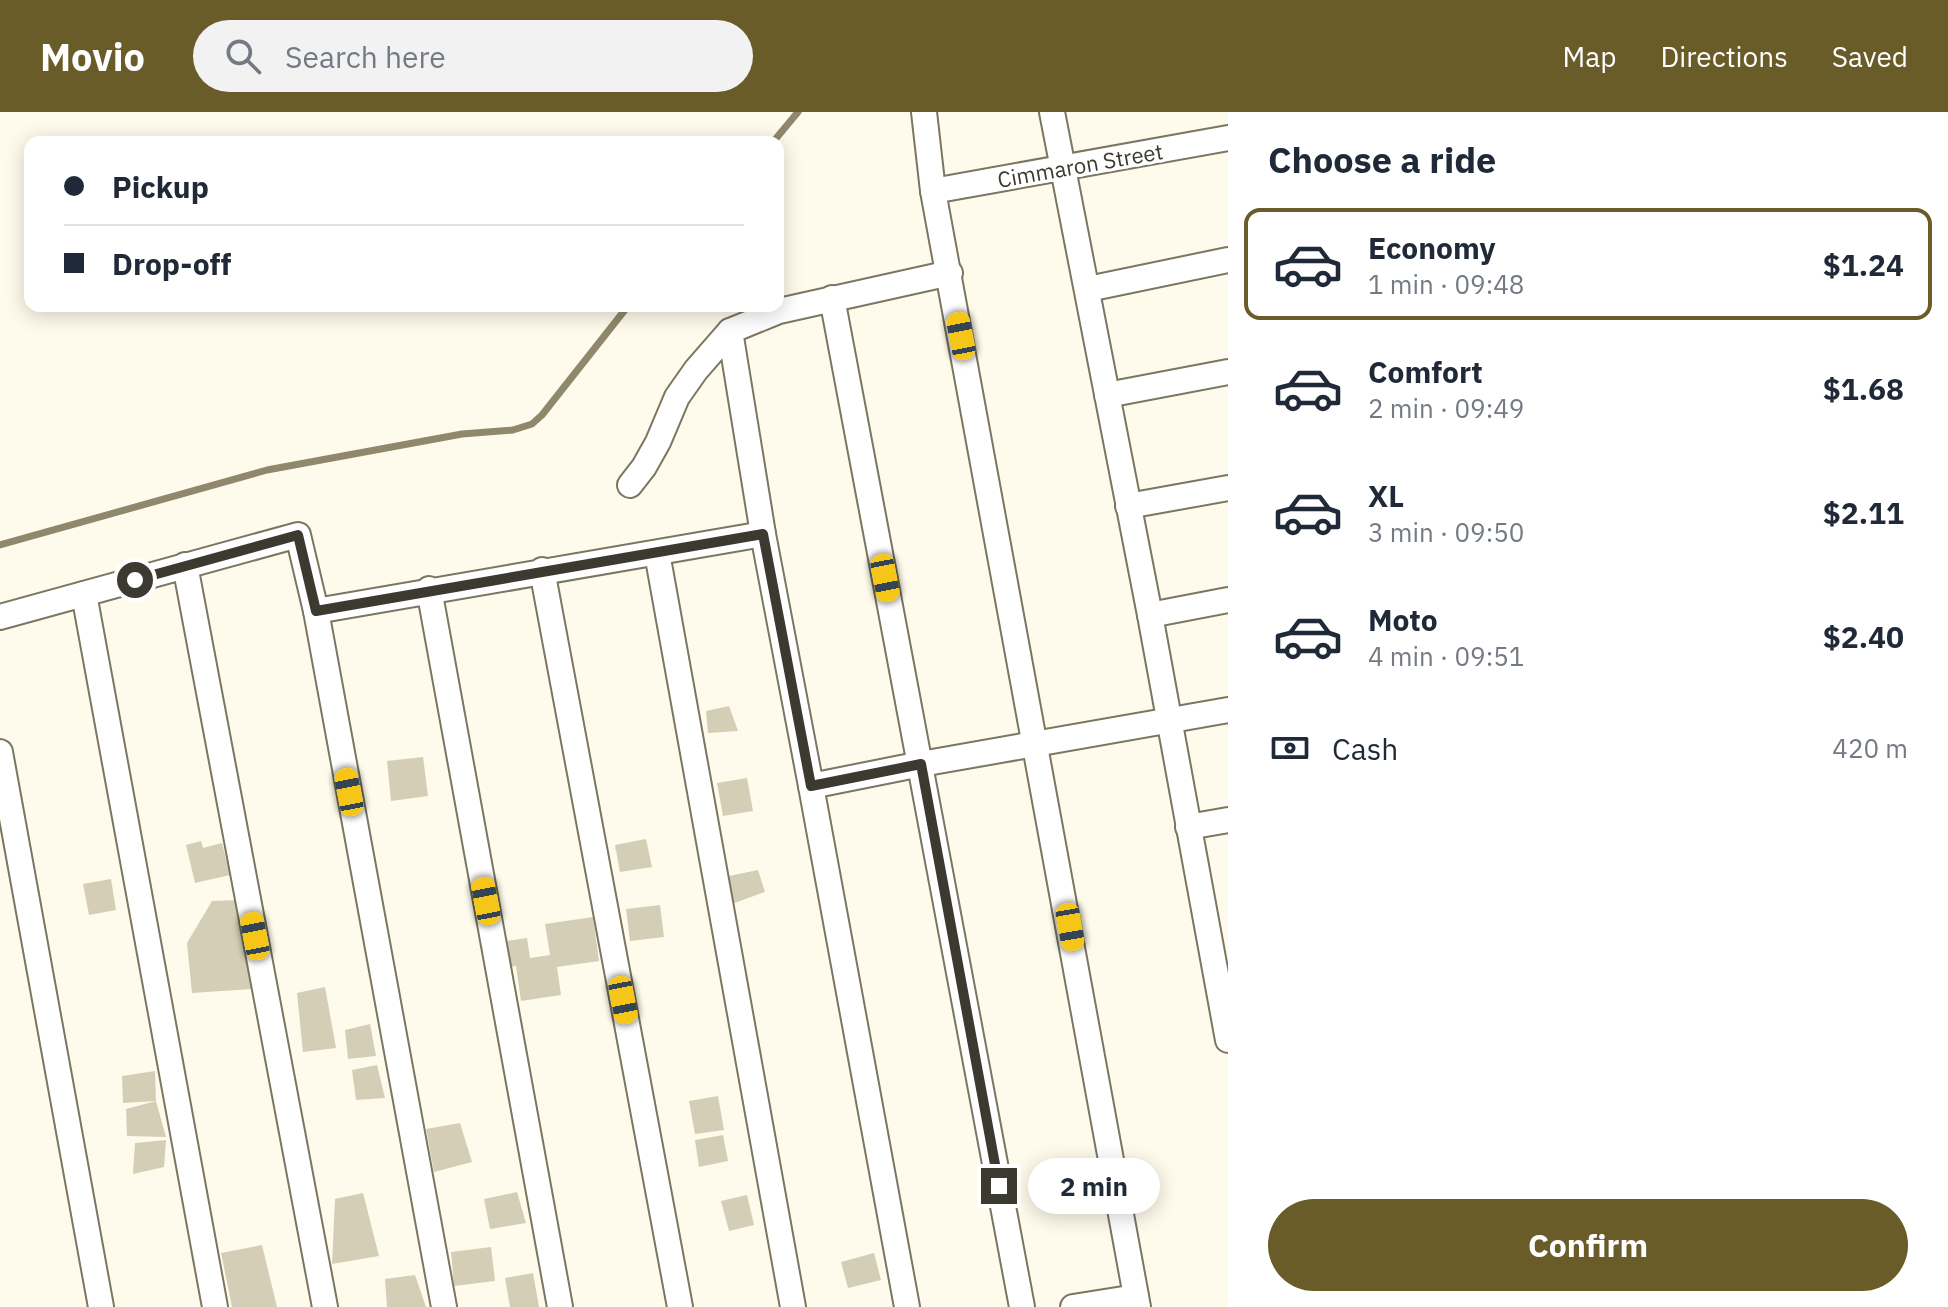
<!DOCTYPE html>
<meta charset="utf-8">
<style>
body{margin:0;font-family:"IBM Plex Sans",sans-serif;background:#f2f2f3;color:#1f2937;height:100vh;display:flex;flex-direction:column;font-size:30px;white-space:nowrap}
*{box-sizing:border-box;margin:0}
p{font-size:26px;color:#747a83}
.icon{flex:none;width:44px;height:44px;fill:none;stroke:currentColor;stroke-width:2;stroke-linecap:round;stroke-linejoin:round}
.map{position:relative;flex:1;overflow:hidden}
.drawer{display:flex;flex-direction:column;background:#fff;width:720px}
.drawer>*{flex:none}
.banner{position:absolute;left:24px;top:24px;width:760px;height:176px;border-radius:16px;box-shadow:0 4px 20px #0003;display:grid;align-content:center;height:176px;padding:0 40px;background:#fff}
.end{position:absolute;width:36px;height:36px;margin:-18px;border:10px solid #3c3a30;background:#fff;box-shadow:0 0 0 4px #fff}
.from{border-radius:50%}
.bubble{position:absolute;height:56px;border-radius:28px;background:#fff;box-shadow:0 4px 20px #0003;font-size:26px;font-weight:700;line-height:56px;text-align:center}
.car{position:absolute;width:24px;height:48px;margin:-24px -12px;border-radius:10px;box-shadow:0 0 6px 2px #0007;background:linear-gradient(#f5c518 24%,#345 0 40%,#f5c518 0 76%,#345 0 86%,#f5c518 0)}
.banner b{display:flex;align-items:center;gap:28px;height:76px;font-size:30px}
.banner b+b{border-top:2px solid #e0e1e3}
.banner i{width:20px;height:20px;background:#1f2937}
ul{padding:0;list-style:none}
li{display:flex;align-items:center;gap:24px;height:112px;margin:0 16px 12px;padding:0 24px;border:4px solid transparent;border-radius:16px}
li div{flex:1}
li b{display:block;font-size:30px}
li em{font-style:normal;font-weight:700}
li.on{border-color:#695c29}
li>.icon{width:72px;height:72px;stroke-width:1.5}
h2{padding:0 40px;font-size:36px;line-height:96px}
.pay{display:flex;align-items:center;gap:20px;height:88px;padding:0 40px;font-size:30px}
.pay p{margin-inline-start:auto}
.cta{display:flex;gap:16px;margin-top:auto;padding:16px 40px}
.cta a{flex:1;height:92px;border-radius:48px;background:#695c29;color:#fff;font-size:32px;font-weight:700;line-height:92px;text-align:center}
header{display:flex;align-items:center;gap:48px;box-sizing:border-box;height:112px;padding:0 40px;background:#695c29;color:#fff}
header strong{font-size:38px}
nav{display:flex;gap:44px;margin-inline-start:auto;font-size:28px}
.search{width:560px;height:72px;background:#f2f2f3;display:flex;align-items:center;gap:20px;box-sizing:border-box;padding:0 28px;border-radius:44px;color:#747a83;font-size:30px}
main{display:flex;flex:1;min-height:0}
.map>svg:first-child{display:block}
</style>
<header>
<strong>Movio</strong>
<div class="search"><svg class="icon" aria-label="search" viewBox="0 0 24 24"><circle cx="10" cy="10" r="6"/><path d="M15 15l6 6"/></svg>Search here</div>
<nav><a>Map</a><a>Directions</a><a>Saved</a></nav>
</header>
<main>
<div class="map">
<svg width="1228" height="1195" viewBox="0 0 1228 1195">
<rect width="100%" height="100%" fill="#fefbec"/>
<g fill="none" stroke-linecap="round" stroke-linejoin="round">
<!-- stream -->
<g stroke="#8f886c" stroke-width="7">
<path d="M 773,30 L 798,0"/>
<path d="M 0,433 L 267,358 L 462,322 L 513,318 L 532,312 L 542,303 L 628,194"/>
</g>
</g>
<!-- building -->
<g fill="#d4ceb6">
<path d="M 729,594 L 738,619 L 708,621 L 706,599 Z"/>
<path d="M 423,645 L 428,684 L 391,689 L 387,649 Z"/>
<path d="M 747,666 L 753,699 L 723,704 L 717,671 Z"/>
<path d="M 646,727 L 652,755 L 620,760 L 615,733 Z"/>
<path d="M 201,729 L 203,736 L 222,731 L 230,763 L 195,771 L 186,733 Z"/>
<path d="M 758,758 L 765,780 L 732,792 L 729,764 Z"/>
<path d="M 111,767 L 116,798 L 89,803 L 83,772 Z"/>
<path d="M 241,788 L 252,877 L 192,881 L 187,831 L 212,789 Z"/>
<path d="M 660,793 L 664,825 L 630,829 L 626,797 Z"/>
<path d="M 593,805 L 599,849 L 557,855 L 561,883 L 521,889 L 516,854 L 510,855 L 506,829 L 527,826 L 530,846 L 550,843 L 545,812 Z"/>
<path d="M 325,875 L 336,936 L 303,940 L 297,881 Z"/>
<path d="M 370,912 L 376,944 L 348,947 L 345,918 Z"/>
<path d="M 377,953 L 385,986 L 356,988 L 352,958 Z"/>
<path d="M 155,959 L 156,989 L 166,1025 L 127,1024 L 126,997 L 156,989 L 123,991 L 122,964 Z"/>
<path d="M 718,984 L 724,1018 L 695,1022 L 689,989 Z"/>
<path d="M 460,1011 L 472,1050 L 434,1060 L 426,1017 Z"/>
<path d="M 723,1023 L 728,1049 L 699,1055 L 695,1028 Z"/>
<path d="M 166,1028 L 164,1055 L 133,1062 L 135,1031 Z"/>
<path d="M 517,1080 L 526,1111 L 490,1117 L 484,1087 Z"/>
<path d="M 363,1081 L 379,1144 L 332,1152 L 335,1087 Z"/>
<path d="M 747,1083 L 754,1113 L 729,1119 L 721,1089 Z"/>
<path d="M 262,1133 L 277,1195 L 232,1195 L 221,1141 Z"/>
<path d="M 491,1135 L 495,1169 L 454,1174 L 451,1140 Z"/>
<path d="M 874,1141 L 881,1168 L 848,1176 L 841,1150 Z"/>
<path d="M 533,1161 L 539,1195 L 510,1195 L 505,1166 Z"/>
<path d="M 415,1163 L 426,1195 L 387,1195 L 385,1167 Z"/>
</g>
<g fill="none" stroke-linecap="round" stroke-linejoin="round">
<defs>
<g id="minor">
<path d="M 924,0 L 933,79 L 1138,1195"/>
<path d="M 1052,0 L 1150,503 L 1228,928"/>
<path d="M 933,79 L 1228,26"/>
<path d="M 1088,177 L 1228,148"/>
<path d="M 832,186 L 1022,1195"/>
<path d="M 730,219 L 763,422 L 811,674 L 921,652 L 1228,598"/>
<path d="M 1107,283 L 1228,260"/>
<path d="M 630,373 L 644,355 L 658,330 L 677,285 L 696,258 L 730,219 L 779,199 L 950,161"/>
<path d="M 1128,394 L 1228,376"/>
<path d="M 657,441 L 793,1195"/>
<path d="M 185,453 L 325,1195"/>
<path d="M 542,458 L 680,1195"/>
<path d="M 429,477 L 560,1195"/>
<path d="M 84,482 L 215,1195"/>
<path d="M 316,499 L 763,422"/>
<path d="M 1150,503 L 1228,488"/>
<path d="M 0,505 L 298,423 L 316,499 L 444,1195"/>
<path d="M 0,640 L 101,1195"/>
<path d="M 811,674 L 907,1195"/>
<path d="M 1188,715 L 1228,708"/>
<path d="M 1073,1195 L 1136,1185"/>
</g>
</defs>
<!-- minor casing -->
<use href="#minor" stroke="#7b7660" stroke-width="28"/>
<!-- minor -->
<use href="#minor" stroke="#fff" stroke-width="24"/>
</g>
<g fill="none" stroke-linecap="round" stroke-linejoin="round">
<!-- route -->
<path stroke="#3c3a30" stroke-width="10" d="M 135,468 L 298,423 L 316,499 L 763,422 L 811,674 L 921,652 L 999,1074"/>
</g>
<g text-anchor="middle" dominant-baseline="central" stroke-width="6" stroke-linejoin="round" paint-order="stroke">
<!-- street labels -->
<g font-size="22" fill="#3c3a30" stroke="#fff">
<text transform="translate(1080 53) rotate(-10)">Cimmaron Street</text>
</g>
</g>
</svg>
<i class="end from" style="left:135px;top:468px"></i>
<i class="end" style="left:999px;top:1074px"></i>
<div class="bubble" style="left:1028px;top:1046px;width:132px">2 min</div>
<i class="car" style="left:961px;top:224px;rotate:349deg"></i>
<i class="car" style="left:885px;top:466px;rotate:169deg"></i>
<i class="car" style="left:349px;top:680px;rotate:349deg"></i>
<i class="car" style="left:486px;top:789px;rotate:349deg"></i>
<i class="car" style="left:1070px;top:815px;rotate:170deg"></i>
<i class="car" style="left:255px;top:824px;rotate:349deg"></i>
<i class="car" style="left:623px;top:888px;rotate:169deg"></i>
<div class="banner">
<b><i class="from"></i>Pickup</b>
<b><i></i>Drop-off</b>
</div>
</div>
<section class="drawer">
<h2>Choose a ride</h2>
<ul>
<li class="on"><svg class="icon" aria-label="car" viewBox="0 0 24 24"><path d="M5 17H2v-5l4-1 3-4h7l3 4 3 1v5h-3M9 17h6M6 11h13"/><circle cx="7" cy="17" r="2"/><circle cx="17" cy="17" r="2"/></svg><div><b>Economy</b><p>1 min · 09:48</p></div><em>$1.24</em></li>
<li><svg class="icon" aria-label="car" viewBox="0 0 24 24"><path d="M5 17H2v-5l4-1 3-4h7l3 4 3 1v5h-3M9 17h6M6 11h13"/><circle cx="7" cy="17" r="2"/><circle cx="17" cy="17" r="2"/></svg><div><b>Comfort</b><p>2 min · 09:49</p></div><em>$1.68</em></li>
<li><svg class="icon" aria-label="car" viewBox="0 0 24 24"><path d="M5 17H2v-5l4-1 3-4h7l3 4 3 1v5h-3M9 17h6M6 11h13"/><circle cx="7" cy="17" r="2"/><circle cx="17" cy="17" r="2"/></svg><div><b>XL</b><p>3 min · 09:50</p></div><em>$2.11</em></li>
<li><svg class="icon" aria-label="car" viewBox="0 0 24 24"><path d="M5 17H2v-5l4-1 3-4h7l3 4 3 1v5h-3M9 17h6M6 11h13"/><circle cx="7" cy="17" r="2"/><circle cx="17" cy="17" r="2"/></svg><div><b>Moto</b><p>4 min · 09:51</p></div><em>$2.40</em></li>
</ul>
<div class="pay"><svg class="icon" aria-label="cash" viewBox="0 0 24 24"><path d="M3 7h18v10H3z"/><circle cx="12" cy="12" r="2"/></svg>Cash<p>420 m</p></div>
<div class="cta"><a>Confirm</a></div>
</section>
</main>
